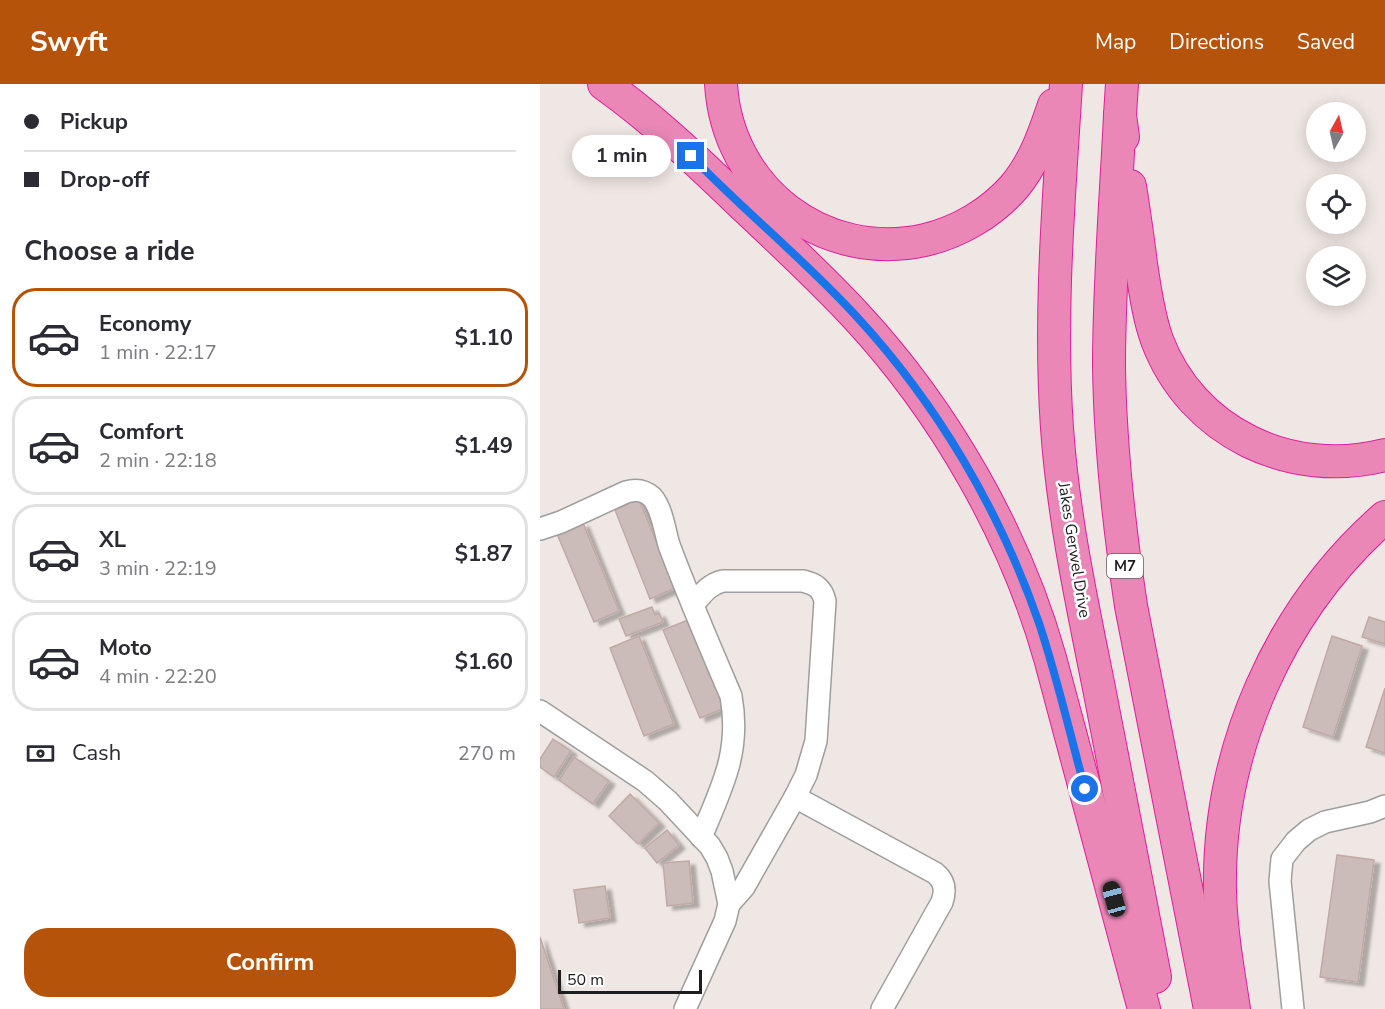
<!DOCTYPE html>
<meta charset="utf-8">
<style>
body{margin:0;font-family:"Nunito Sans",sans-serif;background:#f7f7f7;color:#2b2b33;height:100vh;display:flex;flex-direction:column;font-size:22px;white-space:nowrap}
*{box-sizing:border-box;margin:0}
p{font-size:20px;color:#7c7c81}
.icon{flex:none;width:33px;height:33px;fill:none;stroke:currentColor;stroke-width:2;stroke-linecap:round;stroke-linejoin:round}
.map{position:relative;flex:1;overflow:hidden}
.side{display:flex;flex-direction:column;background:#fff;width:540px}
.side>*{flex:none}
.banner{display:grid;align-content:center;height:132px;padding:0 24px;background:#fff}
.needle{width:39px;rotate:8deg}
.tools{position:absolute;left:766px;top:18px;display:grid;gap:12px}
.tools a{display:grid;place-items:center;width:60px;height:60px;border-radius:50%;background:#fff;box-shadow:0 3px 15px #0003;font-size:30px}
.scale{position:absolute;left:18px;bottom:15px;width:144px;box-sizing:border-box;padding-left:6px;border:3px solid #1d1d1d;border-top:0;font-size:16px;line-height:21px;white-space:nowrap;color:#1d1d1d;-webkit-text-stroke:4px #fff;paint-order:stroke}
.end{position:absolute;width:27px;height:27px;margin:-14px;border:8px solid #1a73e8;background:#fff;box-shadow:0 0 0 3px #fff}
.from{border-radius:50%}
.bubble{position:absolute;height:42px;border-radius:21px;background:#fff;box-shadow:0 3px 15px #0003;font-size:20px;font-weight:700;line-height:42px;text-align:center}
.car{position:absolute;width:18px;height:36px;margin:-18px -9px;border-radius:8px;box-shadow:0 0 4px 2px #0007;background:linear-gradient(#222 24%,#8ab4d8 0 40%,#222 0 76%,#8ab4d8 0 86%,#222 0)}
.banner b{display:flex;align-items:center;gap:21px;height:57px;font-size:22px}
.banner b+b{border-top:2px solid #e1e1e2}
.banner i{width:15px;height:15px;background:#2b2b33}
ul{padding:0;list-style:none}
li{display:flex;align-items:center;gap:18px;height:99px;margin:0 12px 9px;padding:0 12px;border:3px solid #e1e1e2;border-radius:24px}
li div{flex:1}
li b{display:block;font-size:22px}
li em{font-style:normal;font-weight:700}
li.on{border-color:#b45309}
li>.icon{width:54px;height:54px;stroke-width:1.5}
h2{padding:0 24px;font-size:27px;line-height:72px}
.pay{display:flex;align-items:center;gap:15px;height:66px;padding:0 24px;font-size:22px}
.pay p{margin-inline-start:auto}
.button{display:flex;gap:12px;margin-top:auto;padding:12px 24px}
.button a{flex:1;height:69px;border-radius:24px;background:#b45309;color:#fff;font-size:24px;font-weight:700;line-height:69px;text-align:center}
header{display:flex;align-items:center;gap:36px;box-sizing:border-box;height:84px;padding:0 30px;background:#b45309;color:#fff}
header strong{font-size:28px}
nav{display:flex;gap:33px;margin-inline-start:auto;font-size:21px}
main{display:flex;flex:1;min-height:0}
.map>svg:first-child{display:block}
</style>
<header>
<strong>Swyft</strong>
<nav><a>Map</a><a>Directions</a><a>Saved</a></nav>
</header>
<main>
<section class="side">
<div class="banner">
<b><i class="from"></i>Pickup</b>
<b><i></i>Drop-off</b>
</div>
<h2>Choose a ride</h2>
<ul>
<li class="on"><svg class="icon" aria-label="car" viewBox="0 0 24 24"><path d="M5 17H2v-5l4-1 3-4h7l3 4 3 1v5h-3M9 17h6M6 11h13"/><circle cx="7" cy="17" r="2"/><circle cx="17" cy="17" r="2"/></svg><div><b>Economy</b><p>1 min · 22:17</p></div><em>$1.10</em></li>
<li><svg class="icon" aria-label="car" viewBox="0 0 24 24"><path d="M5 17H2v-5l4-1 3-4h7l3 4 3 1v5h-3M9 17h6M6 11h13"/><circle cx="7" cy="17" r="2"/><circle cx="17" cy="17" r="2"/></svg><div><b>Comfort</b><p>2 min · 22:18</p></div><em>$1.49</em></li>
<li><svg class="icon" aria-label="car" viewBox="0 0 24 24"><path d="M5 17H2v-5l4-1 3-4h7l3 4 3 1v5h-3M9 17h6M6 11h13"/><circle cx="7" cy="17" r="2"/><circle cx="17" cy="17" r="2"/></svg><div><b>XL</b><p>3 min · 22:19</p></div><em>$1.87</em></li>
<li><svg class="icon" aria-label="car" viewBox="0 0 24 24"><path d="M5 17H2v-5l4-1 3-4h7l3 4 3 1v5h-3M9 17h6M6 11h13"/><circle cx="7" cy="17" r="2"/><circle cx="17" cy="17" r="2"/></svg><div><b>Moto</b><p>4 min · 22:20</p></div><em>$1.60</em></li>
</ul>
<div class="pay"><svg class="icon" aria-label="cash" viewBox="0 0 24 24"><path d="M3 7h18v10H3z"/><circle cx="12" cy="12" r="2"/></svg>Cash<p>270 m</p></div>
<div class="button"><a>Confirm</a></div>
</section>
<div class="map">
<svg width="845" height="925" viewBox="0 0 845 925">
<defs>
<filter id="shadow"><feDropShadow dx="6" dy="4" stdDeviation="1.5" flood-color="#0004"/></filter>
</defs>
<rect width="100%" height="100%" fill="#efe7e3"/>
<!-- building -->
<g fill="#cbbcb9" stroke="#c1a9a5" stroke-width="1.5" filter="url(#shadow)">
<path d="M 99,415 L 135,504 L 110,515 L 75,426 Z"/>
<path d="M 43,439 L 79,527 L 54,538 L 17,450 Z"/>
<path d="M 112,523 L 115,531 L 119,529 L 123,538 L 86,552 L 79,535 Z"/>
<path d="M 829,533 L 845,538 L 845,560 L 822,553 Z"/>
<path d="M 148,536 L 185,624 L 160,634 L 123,546 Z"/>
<path d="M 99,552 L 134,640 L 104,652 L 70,564 Z"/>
<path d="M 792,552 L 822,562 L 793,653 L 763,643 Z"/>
<path d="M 845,604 L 845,669 L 826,663 Z"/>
<path d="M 13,655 L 31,667 L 14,693 L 0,683 L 0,675 Z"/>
<path d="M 34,673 L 69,697 L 53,720 L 19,696 Z"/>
<path d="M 90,710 L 119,739 L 98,760 L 69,732 Z"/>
<path d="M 127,746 L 139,761 L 117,779 L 105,764 Z"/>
<path d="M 797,771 L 834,776 L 818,898 L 780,893 Z"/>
<path d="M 149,777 L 153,819 L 127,822 L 123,779 Z"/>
<path d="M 65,802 L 70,834 L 39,839 L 34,806 Z"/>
<path d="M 0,853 L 24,925 L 0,925 Z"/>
</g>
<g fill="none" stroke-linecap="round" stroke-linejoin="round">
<defs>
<g id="minor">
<path d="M 0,445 L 21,438 L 86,408 C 96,405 104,406 112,413 C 122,424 125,448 129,461 C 148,512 170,563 191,612 C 201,668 182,703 161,753"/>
<path d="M 153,521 C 162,510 169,500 183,497 L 263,497 C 275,500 282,504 285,517 L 276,657 L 266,691 L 255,713 L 204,803 L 189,820"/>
<path d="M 0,627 L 105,697 L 128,717 L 170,762 L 177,774 L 182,787 L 189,820 L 185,837 L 145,925"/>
<path d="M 255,713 L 395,789 C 405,797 406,806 402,818 L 342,925"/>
<path d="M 753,925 L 740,797 L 742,775 L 756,757 L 769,746 L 785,738 L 830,728 L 845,722"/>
</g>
<g id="highway">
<path d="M 64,0 C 116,37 161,81 207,125 C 244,160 282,195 317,233 C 404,327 475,450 510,574 L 604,925"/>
<path d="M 181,0 C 187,104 282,179 385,156 C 419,148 451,129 474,103 C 495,78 504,50 514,21"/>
<path d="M 526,0 C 519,114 509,230 517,344 C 523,430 541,515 558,599 C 577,697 596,795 615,893"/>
<path d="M 582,0 L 580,31 L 583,53"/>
<path d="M 580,31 C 576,114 569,198 569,282 C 570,362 579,442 591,522 L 670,925"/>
<path d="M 590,102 C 594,128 598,154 601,180 C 605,205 608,231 617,256 C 652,349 751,395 845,371"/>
<path d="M 694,925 C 688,886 681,847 680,808 C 677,667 739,526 845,433"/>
</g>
</defs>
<!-- minor casing -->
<use href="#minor" stroke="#9e9e9e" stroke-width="24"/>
<!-- highway casing -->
<use href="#highway" stroke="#e01d9b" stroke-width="34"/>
<!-- minor -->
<use href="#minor" stroke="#fff" stroke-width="21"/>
<!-- highway -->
<use href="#highway" stroke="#ea87b7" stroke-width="32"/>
</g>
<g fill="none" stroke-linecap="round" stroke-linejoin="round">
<!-- route -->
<path stroke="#1a73e8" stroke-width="8" d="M 151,72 C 205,128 265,176 317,233 C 398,321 460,427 499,539 C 517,593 530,650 545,705"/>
</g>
<g text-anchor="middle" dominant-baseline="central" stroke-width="5" stroke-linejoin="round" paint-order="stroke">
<!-- shield labels -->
<rect fill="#fff" stroke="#616161" stroke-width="1.5" x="567" y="470" width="36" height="24" rx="4.5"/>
<g font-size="15" font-weight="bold" fill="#1d1d1d">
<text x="585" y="482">M7</text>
</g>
<!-- street labels -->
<g font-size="16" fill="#1d1d1d" stroke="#fff">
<text transform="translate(534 466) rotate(81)">Jakes Gerwel Drive</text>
</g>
</g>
</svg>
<div class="tools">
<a><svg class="needle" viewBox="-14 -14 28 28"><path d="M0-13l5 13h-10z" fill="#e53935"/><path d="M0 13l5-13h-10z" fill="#7c7c81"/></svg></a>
<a><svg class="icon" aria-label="locate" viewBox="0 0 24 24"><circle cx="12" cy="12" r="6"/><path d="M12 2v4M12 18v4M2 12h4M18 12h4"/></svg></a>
<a><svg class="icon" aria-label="layers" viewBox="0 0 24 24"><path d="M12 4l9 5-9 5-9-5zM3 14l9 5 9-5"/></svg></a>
</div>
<div class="scale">50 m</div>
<i class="end from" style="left:545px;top:705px"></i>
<i class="end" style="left:151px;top:72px"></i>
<div class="bubble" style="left:32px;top:51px;width:99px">1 min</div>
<i class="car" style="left:574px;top:815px;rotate:345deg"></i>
</div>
</main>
